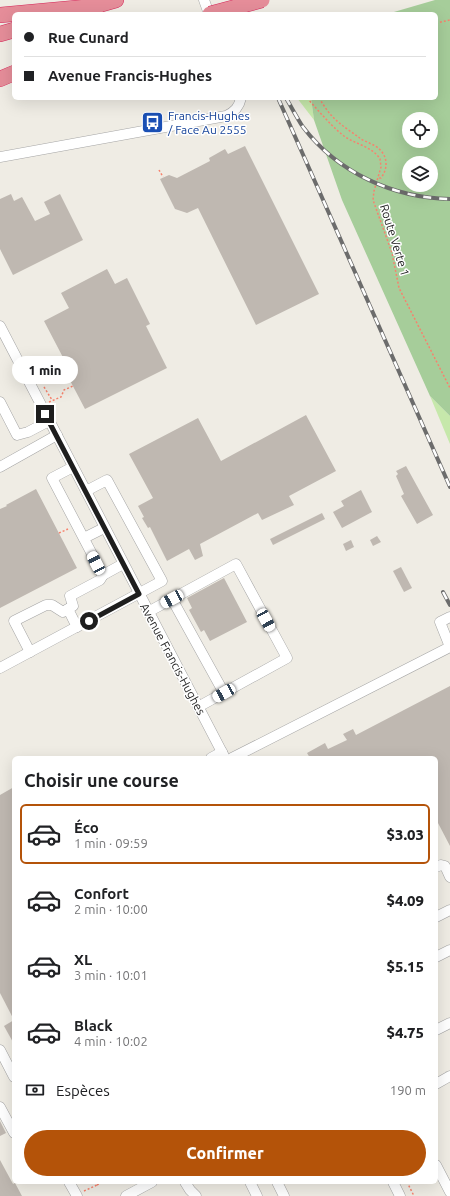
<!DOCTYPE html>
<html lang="fr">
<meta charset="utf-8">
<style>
body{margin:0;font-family:Ubuntu,sans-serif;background:#f2f2f2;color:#202124;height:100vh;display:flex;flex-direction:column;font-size:15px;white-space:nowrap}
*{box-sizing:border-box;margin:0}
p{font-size:13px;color:#757577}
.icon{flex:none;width:22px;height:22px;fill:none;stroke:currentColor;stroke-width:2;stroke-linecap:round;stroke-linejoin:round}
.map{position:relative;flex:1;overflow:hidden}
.panel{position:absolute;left:12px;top:756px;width:426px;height:428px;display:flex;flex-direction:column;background:#fff;border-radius:6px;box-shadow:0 4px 16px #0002}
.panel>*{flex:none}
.top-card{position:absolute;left:12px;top:12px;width:426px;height:88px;border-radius:6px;box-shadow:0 4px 16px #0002;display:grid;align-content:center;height:88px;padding:0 12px;background:#fff}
.buttons{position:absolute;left:402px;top:112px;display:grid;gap:8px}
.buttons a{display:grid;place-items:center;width:36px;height:36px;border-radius:50%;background:#fff;box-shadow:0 4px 16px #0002;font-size:20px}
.end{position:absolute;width:18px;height:18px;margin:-9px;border:5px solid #1e1e1e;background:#fff;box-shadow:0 0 0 2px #fff}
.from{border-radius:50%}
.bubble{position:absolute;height:28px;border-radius:14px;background:#fff;box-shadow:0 4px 16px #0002;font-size:13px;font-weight:800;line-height:28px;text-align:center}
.car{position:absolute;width:12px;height:24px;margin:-12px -6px;border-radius:5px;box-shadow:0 0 3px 1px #0007;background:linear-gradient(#fff 24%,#345 0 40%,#fff 0 76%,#345 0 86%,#fff 0)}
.top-card b{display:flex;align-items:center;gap:14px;height:38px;font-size:15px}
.top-card b+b{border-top:1px solid #e0e0e0}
.top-card i{width:10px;height:10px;background:#202124}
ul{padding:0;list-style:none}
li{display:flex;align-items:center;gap:12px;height:60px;margin:0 8px 6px;padding:0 4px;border:2px solid transparent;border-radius:6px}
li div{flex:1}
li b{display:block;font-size:15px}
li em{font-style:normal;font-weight:800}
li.selected{border-color:#b45309}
li>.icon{width:36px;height:36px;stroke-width:1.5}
h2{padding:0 12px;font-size:18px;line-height:48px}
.pay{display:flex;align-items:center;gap:10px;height:44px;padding:0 12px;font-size:15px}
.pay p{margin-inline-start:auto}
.action{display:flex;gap:8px;margin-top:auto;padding:8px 12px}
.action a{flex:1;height:46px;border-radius:24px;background:#b45309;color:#fff;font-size:16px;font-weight:800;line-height:46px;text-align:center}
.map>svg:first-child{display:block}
</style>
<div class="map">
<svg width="450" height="1196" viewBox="0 0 450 1196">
<rect width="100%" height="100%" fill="#efece4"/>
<!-- grass -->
<g fill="#c6e8ab">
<path d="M 297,98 L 311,98 L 314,120 Z"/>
<path d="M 430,396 L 450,416 L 450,444 Z"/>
</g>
<!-- forest -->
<path fill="#a6cd9a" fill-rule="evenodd" d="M 435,0 L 450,0 L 450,416 L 430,396 L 342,200 L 314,120 L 311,98 L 436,98 L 436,14 L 387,14 ZM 409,119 L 431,119 L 431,141 L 409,141 ZM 409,163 L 431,163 L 431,185 L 409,185 Z"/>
<!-- building -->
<g fill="#bfb8b1">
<path d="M 245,146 L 319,294 L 256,325 L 198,208 L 187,213 L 175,209 L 160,179 L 169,175 L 177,178 L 210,161 L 209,158 L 225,149 L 228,154 Z"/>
<path d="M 11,194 L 14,201 L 22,197 L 35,221 L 50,214 L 44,202 L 60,194 L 83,240 L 13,275 L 0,249 L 0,199 Z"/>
<path d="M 107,269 L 115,284 L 127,278 L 150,324 L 146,326 L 167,368 L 85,409 L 64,369 L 68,367 L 44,321 L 69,308 L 61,293 Z"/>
<path d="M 306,415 L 336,471 L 289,496 L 294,505 L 262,520 L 258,513 L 200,544 L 203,556 L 195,560 L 189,549 L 167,561 L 150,527 L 148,528 L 142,518 L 144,517 L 138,506 L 153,498 L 129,454 L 198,418 L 221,461 Z"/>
<path d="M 406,466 L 433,515 L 417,524 L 401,496 L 404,494 L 396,476 L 398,474 L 396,471 Z"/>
<path d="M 36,489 L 77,568 L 0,608 L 0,509 L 7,506 L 6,505 Z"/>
<path d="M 361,490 L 372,512 L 342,528 L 333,512 L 344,506 L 341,501 Z"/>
<path d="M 322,513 L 325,519 L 273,545 L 270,539 Z"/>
<path d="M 377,536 L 381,542 L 373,546 L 370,540 Z"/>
<path d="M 351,540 L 354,547 L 346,551 L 343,544 Z"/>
<path d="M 401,567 L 412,588 L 404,592 L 393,571 Z"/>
<path d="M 224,578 L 247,622 L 210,641 L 204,630 L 201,632 L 189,610 L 192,608 L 187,598 Z"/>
<path d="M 450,686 L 450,846 L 438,823 L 436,824 L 436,758 L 310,758 L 307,753 L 325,743 L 328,749 L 347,740 L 343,734 L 353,729 L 356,735 Z"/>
<path d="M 14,787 L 14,1020 L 0,993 L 0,795 Z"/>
<path d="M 14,1020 L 14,1044 L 4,1026 Z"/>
<path d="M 0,1121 L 6,1133 L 0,1136 Z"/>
<path d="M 0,1160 L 13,1184 L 15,1183 L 22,1196 L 0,1196 Z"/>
</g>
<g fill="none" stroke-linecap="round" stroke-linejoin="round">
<defs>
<g id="minor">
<path d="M 204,0 L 209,14"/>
<path d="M 0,157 L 226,116 C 235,112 239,107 241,98"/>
<path d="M 0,326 L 225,758"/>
<path d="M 0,402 L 17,435 L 28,432 L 49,421"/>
<path d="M 0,467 L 57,435"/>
<path d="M 73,467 L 52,478 L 103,575 L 123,564"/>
<path d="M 84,538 L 104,528"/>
<path d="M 172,599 L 224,693"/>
<path d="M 148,612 L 236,564 L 287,658 L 198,707"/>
<path d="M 450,617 L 440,622 L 450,647"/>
<path d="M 77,627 L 68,609 L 73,606 L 70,596 L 100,580 L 103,575"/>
<path d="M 30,652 L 14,621 L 46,605 L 52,605 L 63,612 L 68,609"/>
<path d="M 0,668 L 162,581 L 107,480 L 86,491"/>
<path d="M 211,758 L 222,752"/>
<path d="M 232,758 L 450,647"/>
<path d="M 436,867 L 441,865 L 445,866 L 450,877"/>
<path d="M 436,917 L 450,910"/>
<path d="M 436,957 L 450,950"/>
<path d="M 436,1030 L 450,1023"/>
<path d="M 0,1050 L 14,1077"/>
<path d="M 436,1084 L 450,1076"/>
<path d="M 0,1107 L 14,1133"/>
<path d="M 436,1165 L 450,1192"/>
<path d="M 69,1182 L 77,1196"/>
<path d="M 185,1182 L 190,1190 L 196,1196"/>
<path d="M 250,1182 L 257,1196"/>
<path d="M 277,1182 L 284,1196"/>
<path d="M 393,1182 L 400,1196"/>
<path d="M 126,1196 L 152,1182"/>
</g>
<g id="highway">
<path d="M 88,8 L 116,0"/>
<path d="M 0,15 L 98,6"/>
<path d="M 0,34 L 14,30"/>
<path d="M 0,79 L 14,73"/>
</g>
</defs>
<!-- minor casing -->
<use href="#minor" stroke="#a5a5a5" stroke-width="11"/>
<!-- highway casing -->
<use href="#highway" stroke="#d6285b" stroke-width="16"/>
<!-- path -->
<g stroke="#f7826d" stroke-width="1.5" stroke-dasharray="2 2" stroke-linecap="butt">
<path d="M 436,23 L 450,20"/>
<path d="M 307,98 C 319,111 330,125 344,136 C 355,144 373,147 380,159 L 381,167 L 374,191 L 373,200 L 392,253 L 399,288 L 450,388"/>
<path d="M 319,98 C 323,104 327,111 332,116 C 340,125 352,132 361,139 C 368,143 377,145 382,152 C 388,160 387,170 381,178 L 378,178"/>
<path d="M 159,170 L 163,177"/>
<path d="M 44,387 L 52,400"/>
<path d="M 49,402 L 61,397 L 64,390 L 73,386"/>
<path d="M 59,533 L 68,529"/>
<path d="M 407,1182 L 414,1196"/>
<path d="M 97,1185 L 102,1182"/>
<path d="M 84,1191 L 97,1185 L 95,1183"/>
</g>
<!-- minor -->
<use href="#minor" stroke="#fff" stroke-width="10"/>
<!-- highway -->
<use href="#highway" stroke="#e58d99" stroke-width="15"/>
<defs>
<g id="rail">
<path d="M 241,0 L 248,14"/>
<path d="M 278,98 L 450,487"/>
<path d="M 286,98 C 292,108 297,118 303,127 C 338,173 394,198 450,199"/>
<path d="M 443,592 L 450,605"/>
</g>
</defs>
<!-- rail casing -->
<use href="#rail" stroke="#6c6c6c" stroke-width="4"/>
<!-- rail -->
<use href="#rail" stroke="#fff" stroke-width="2.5" stroke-dasharray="8" stroke-linecap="butt"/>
<defs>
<path id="highway-bridge" d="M 210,14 L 262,0"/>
</defs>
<!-- highway-bridge casing -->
<use href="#highway-bridge" stroke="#d6285b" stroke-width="16" stroke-linecap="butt"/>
<!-- highway-bridge -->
<use href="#highway-bridge" stroke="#e58d99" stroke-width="15"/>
</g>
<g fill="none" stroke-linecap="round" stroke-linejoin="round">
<!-- route -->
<path stroke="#1e1e1e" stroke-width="5" d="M 45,414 L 139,594 L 89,621"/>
</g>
<!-- icons -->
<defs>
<symbol id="bus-square" viewBox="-11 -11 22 22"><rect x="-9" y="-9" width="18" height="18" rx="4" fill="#1a4fb4" stroke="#fff"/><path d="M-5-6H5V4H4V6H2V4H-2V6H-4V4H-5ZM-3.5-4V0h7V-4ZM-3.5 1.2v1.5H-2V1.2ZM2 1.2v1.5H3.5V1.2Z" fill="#fff"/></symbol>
</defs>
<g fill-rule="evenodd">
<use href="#bus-square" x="140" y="110" width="25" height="25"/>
</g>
<g text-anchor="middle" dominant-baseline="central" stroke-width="3" stroke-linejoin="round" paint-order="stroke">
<!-- transit labels -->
<g font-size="12" fill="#164399" stroke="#fff" text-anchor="start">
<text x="168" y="115">Francis-Hughes<tspan x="168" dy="14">/ Face Au 2555</tspan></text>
</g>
<!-- street labels -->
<g font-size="12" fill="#1e1e1e" stroke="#fff">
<text transform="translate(395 240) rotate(73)">Route Verte 1</text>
<text transform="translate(173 659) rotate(62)">Avenue Francis-Hughes</text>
</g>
</g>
</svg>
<div class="buttons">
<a><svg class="icon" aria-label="locate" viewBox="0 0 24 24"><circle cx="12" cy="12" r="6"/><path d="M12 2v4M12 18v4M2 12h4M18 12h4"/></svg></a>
<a><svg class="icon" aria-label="layers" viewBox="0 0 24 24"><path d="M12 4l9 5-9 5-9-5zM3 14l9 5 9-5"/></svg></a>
</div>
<i class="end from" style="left:89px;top:621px"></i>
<i class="end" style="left:45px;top:414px"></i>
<div class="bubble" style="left:12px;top:356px;width:66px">1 min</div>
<i class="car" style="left:96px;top:563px;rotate:333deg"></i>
<i class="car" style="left:172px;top:599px;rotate:242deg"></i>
<i class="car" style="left:266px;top:620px;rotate:151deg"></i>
<i class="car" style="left:224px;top:693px;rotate:241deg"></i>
<div class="top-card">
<b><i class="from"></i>Rue Cunard</b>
<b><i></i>Avenue Francis-Hughes</b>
</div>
<section class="panel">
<h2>Choisir une course</h2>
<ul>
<li class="selected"><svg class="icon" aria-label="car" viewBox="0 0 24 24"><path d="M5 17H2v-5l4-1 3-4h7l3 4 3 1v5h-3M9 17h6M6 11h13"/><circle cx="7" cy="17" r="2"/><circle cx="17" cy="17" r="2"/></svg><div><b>Éco</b><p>1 min · 09:59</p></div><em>$3.03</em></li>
<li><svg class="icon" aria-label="car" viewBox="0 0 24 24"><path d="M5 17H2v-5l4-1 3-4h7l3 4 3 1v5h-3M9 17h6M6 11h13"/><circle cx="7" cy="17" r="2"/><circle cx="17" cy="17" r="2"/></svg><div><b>Confort</b><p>2 min · 10:00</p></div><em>$4.09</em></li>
<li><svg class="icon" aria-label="car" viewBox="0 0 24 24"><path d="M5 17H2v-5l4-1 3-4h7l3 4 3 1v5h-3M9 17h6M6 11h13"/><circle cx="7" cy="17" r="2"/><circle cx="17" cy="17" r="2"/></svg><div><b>XL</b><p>3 min · 10:01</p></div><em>$5.15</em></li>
<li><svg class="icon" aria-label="car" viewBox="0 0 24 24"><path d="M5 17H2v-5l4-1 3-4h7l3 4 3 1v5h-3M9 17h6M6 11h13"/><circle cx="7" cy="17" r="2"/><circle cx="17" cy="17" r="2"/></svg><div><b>Black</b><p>4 min · 10:02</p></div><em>$4.75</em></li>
</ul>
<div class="pay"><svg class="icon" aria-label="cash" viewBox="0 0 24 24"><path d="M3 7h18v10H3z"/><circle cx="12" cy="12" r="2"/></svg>Espèces<p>190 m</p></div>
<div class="action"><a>Confirmer</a></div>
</section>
</div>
